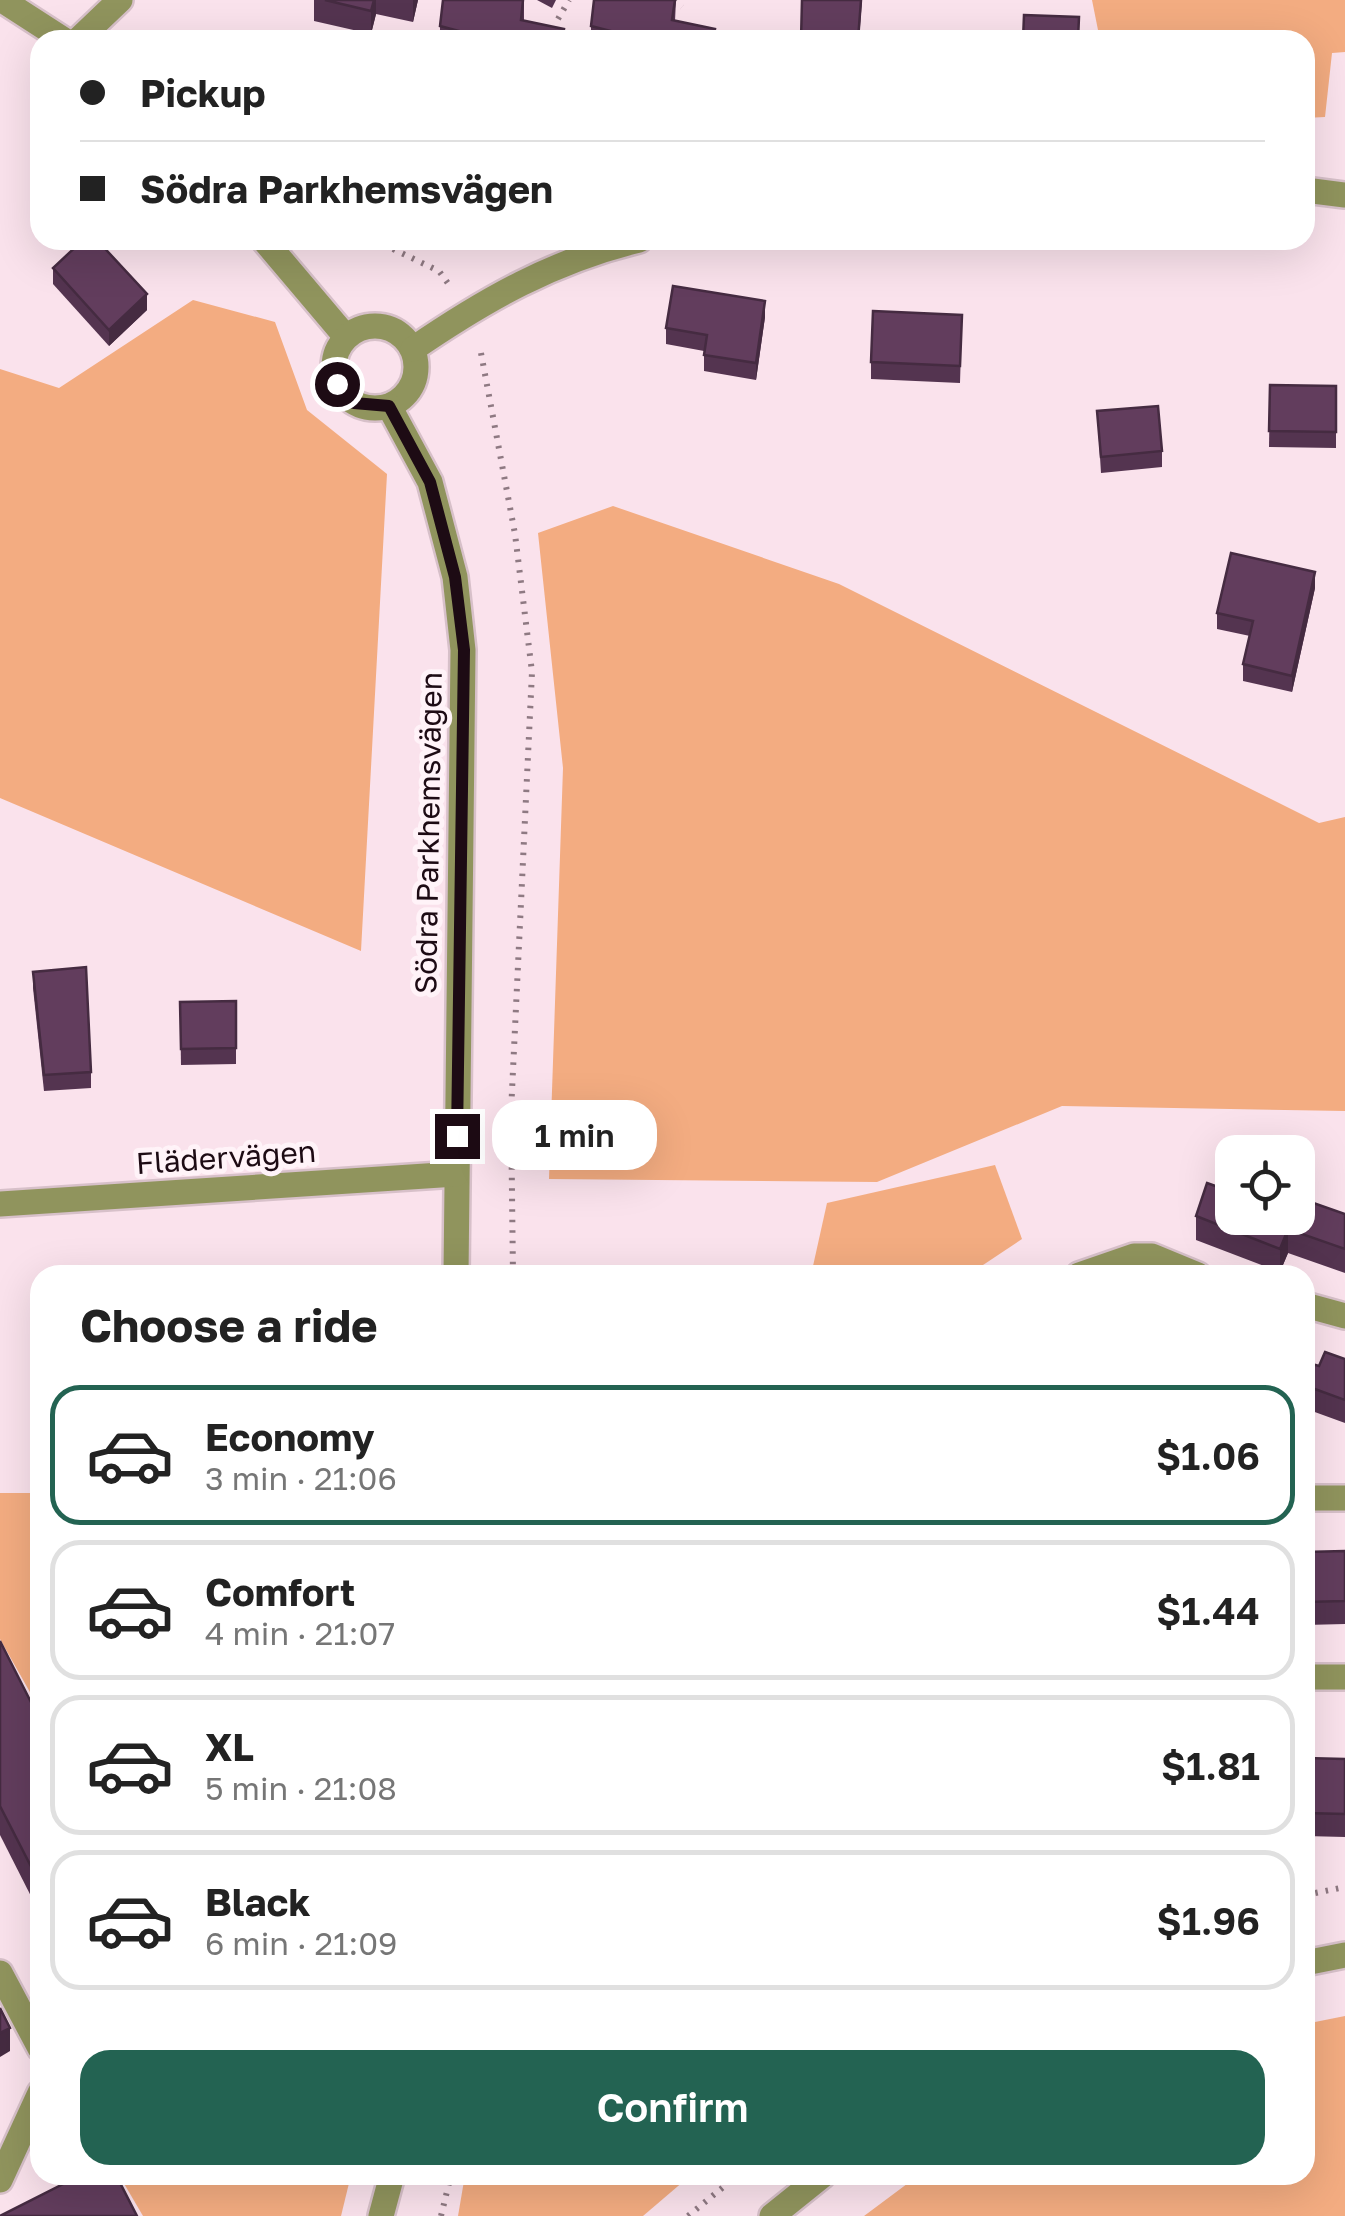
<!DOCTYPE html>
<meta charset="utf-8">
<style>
body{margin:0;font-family:"Golos Text",sans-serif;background:#f2f2f2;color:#222;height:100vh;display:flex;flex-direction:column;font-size:38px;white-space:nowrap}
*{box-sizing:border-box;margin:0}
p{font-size:32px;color:#767676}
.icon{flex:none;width:55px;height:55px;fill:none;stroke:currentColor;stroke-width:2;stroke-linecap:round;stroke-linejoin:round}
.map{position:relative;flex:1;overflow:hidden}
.panel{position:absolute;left:30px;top:1265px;width:1285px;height:920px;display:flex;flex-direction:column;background:#fff;border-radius:30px;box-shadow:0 10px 40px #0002}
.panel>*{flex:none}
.banner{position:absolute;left:30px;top:30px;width:1285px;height:220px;border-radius:30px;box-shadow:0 10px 40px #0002;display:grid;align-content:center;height:220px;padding:0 50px;background:#fff}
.controls{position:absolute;left:1215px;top:1135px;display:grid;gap:20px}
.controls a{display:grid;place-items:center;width:100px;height:100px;border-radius:20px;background:#fff;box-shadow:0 10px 40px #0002;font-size:50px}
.end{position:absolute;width:45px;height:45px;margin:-22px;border:12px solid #1d0b14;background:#fff;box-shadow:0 0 0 5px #fff}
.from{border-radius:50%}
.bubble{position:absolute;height:70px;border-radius:30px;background:#fff;box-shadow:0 10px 40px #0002;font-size:32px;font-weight:600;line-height:70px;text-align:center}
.banner b{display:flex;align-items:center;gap:35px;height:95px;font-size:38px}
.banner b+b{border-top:2px solid #e0e0e0}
.banner i{width:25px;height:25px;background:#222}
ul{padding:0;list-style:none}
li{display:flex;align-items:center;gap:30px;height:140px;margin:0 20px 15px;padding:0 30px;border:5px solid #e0e0e0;border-radius:30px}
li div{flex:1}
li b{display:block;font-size:38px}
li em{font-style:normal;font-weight:600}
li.selected{border-color:#236352}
li>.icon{width:90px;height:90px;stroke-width:1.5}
h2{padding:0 50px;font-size:45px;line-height:120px}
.button{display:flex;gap:20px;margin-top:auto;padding:20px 50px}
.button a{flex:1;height:115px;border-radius:30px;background:#236352;color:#fff;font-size:40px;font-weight:600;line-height:115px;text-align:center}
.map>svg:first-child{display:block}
</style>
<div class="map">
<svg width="1345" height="2216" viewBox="0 0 1345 2216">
<rect width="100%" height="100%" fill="#fae2ec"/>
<!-- green -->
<g fill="#f3ac81">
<path d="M 1092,0 L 1345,0 L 1345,52 L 1332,53 L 1325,117 L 1305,118 L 1305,40 L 1100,40 Z"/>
<path d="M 193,300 L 275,322 L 307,410 L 387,474 L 361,951 L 0,798 L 0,369 L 59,388 Z"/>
<path d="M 613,506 L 839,584 L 1319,823 L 1345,817 L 1345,1111 L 1062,1106 L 877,1182 L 549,1179 L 563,768 L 538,533 Z"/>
<path d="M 995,1165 L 1022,1239 L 968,1275 L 811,1275 L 827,1203 Z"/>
<path d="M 0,1493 L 40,1493 L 40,1710 L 0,1639 Z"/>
<path d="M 1345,2016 L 1345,2216 L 864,2216 L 919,2175 L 1305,2175 L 1305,2024 Z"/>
<path d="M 119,2175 L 351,2175 L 341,2216 L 143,2216 Z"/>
<path d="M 465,2175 L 691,2175 L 643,2216 L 458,2216 Z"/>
</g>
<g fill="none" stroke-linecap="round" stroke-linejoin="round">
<defs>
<g id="service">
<path d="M 1079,1275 L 1134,1256 L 1152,1256 L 1198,1275"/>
<path d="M 1305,1305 L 1345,1316"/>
<path d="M 1305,1498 L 1345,1498"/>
<path d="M 1305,1677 L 1345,1677"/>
<path d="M 0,1973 L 40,2048"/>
<path d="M 0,2180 L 40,2093"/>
</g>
<g id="minor">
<path d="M 2,0 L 64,40"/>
<path d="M 78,40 L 120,0"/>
<path d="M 1305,190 L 1345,195"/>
<path d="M 264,240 L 346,337"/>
<circle cx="375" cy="367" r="41"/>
<path d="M 413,349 C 486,299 553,261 639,240"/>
<path d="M 389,406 L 430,482 L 455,577 L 463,650 L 456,1275"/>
<path d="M 0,1204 L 456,1174"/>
<path d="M 1305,1963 L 1345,1955"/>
<path d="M 381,2216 L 392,2175"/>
<path d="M 772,2216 L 823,2175"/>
</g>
</defs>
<!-- service casing -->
<use href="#service" stroke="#d7c0c9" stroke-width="30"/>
<!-- minor casing -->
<use href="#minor" stroke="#d7c0c9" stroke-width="30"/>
<!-- path -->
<g stroke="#8e7982" stroke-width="6" stroke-dasharray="2.5 8" stroke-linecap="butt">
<path d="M 674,0 L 682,7"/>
<path d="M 558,19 L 569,0"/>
<path d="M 374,240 L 439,271 L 450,286"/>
<path d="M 481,353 L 515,534 L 532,672 L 511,1112 L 513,1275"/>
<path d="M 1305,1895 L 1345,1887"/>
<path d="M 441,2216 L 451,2175"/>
<path d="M 688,2216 L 738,2175"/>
</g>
<!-- service -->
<use href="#service" stroke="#90945d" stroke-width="25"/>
<!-- minor -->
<use href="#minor" stroke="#90945d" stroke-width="25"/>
</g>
<!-- wall -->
<g fill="#543450">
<path d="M 314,0 L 418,0 L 413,22 L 376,14 L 371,34 L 314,21 Z"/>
<path d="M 524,0 L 524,21 L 564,40 L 440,40 L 440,26 Z"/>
<path d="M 537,0 L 556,0 L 552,8 Z"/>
<path d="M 676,0 L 675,21 L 715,40 L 591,40 L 591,26 Z"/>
<path d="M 53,268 L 147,310 L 109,346 L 53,284 Z"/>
<path d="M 962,315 L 960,383 L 871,379 L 871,362 Z"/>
<path d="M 765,317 L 756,380 L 704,371 L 704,351 L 666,344 L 666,328 Z"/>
<path d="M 1270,385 L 1336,386 L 1336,448 L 1269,447 Z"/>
<path d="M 1097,411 L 1162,451 L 1162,467 L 1101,473 Z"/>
<path d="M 1315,588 L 1292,692 L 1243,681 L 1243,664 L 1250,636 L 1217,629 L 1217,613 Z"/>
<path d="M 33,972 L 91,1072 L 91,1088 L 44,1091 L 33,988 Z"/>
<path d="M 236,1001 L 236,1064 L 181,1065 L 180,1002 Z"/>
<path d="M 1345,1214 L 1345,1273 L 1288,1253 L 1280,1272 L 1196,1240 L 1196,1216 L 1232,1218 Z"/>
<path d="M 34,1304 L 40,1304 L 40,1392 L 36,1392 Z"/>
<path d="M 1345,1359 L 1345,1423 L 1312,1411 L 1308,1427 L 1305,1426 L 1305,1362 L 1319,1366 Z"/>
<path d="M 1345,1551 L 1345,1624 L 1305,1625 L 1305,1552 Z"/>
<path d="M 0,1641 L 40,1720 L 40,1914 L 0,1835 Z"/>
<path d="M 1305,1758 L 1345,1759 L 1345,1837 L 1305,1836 Z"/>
</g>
<!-- shaded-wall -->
<g fill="#452b41">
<path d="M 374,0 L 376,0 L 376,14 L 371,34 L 371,11 Z"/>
<path d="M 413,0 L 418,0 L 413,22 Z"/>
<path d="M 861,0 L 862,0 L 859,40 L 858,40 Z"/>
<path d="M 147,294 L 147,310 L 109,346 L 109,330 Z"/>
<path d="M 765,301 L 765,317 L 756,380 L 756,363 Z"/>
<path d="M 1315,572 L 1315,588 L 1292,692 L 1292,676 Z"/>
<path d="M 1288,1229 L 1288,1253 L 1280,1272 L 1280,1249 Z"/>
<path d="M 1312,1388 L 1312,1411 L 1308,1427 L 1308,1403 Z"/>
<path d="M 10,2028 L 10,2051 L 0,2057 L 0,2033 Z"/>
</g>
<!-- building -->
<g fill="#623d5d" stroke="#452b41" stroke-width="2.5">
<path d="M 325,0 L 374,0 L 371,11 Z"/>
<path d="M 443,0 L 523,0 L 521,20 L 564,29 L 562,40 L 464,40 L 466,33 L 440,26 Z"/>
<path d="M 594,0 L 675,0 L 672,20 L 715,29 L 713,40 L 616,40 L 618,33 L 591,26 Z"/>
<path d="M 802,0 L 861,0 L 858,40 L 801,40 Z"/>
<path d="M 1024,15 L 1079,17 L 1078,40 L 1023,40 Z"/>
<path d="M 83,240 L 97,240 L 147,294 L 109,330 L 53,268 Z"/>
<path d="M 673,286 L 765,301 L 756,363 L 704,355 L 707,335 L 666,328 Z"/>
<path d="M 873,311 L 962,315 L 960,366 L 871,362 Z"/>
<path d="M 1270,385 L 1336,386 L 1336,432 L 1269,431 Z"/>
<path d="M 1158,406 L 1162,451 L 1101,457 L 1097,411 Z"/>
<path d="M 1231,553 L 1315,572 L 1292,676 L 1243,664 L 1253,621 L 1217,613 Z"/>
<path d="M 86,967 L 91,1072 L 44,1075 L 33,972 Z"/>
<path d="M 236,1001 L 236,1048 L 181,1049 L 180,1002 Z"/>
<path d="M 1207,1183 L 1232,1192 L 1232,1218 L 1298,1218 L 1298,1202 L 1299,1198 L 1345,1214 L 1345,1249 L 1288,1229 L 1280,1249 L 1196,1216 Z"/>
<path d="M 34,1304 L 40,1304 L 40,1376 L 36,1376 Z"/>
<path d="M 1325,1352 L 1345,1359 L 1345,1400 L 1312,1388 L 1308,1403 L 1305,1402 L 1305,1362 L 1319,1366 Z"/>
<path d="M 1345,1551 L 1345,1601 L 1305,1602 L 1305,1552 Z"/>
<path d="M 0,1641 L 40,1720 L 40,1884 L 0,1806 Z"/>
<path d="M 1305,1758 L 1345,1759 L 1345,1814 L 1305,1813 Z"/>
<path d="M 0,2008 L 10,2028 L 0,2033 Z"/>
<path d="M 81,2175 L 116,2175 L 137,2216 L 0,2216 Z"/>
</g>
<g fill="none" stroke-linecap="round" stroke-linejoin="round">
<!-- route -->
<path stroke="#1d0b14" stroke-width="12" d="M 337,384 L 354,403 L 389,406 L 430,482 L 455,577 L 464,650 L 457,1136"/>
</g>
<g text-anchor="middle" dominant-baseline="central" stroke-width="10" stroke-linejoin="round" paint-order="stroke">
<!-- street labels -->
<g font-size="30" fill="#1d0b14" stroke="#fff3f8">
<text transform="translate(428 833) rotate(-89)">Södra Parkhemsvägen</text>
<text transform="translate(226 1157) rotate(-4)">Flädervägen</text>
</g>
</g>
</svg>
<div class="controls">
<a><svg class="icon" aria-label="locate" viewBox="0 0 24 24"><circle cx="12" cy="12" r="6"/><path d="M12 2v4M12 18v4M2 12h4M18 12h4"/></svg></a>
</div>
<i class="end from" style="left:337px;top:384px"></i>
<i class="end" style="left:457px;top:1136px"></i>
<div class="bubble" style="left:492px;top:1100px;width:165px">1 min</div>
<div class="banner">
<b><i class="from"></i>Pickup</b>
<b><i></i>Södra Parkhemsvägen</b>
</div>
<section class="panel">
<h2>Choose a ride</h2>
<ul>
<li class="selected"><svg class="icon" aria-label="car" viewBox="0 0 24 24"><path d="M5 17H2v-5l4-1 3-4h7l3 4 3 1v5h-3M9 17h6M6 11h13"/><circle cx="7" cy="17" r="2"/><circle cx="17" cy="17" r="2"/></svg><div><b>Economy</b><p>3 min · 21:06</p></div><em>$1.06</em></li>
<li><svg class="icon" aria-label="car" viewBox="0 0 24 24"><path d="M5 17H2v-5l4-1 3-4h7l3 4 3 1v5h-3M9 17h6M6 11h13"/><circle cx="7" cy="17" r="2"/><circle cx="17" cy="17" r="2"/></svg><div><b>Comfort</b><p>4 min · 21:07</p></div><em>$1.44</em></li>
<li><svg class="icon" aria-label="car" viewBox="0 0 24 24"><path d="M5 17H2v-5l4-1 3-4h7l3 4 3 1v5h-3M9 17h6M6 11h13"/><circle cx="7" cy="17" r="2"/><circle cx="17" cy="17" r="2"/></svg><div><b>XL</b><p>5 min · 21:08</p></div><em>$1.81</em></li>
<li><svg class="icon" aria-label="car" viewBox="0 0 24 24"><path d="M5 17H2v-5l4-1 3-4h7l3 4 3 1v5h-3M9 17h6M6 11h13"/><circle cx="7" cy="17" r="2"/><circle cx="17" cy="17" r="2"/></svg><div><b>Black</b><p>6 min · 21:09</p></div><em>$1.96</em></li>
</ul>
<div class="button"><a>Confirm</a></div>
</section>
</div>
